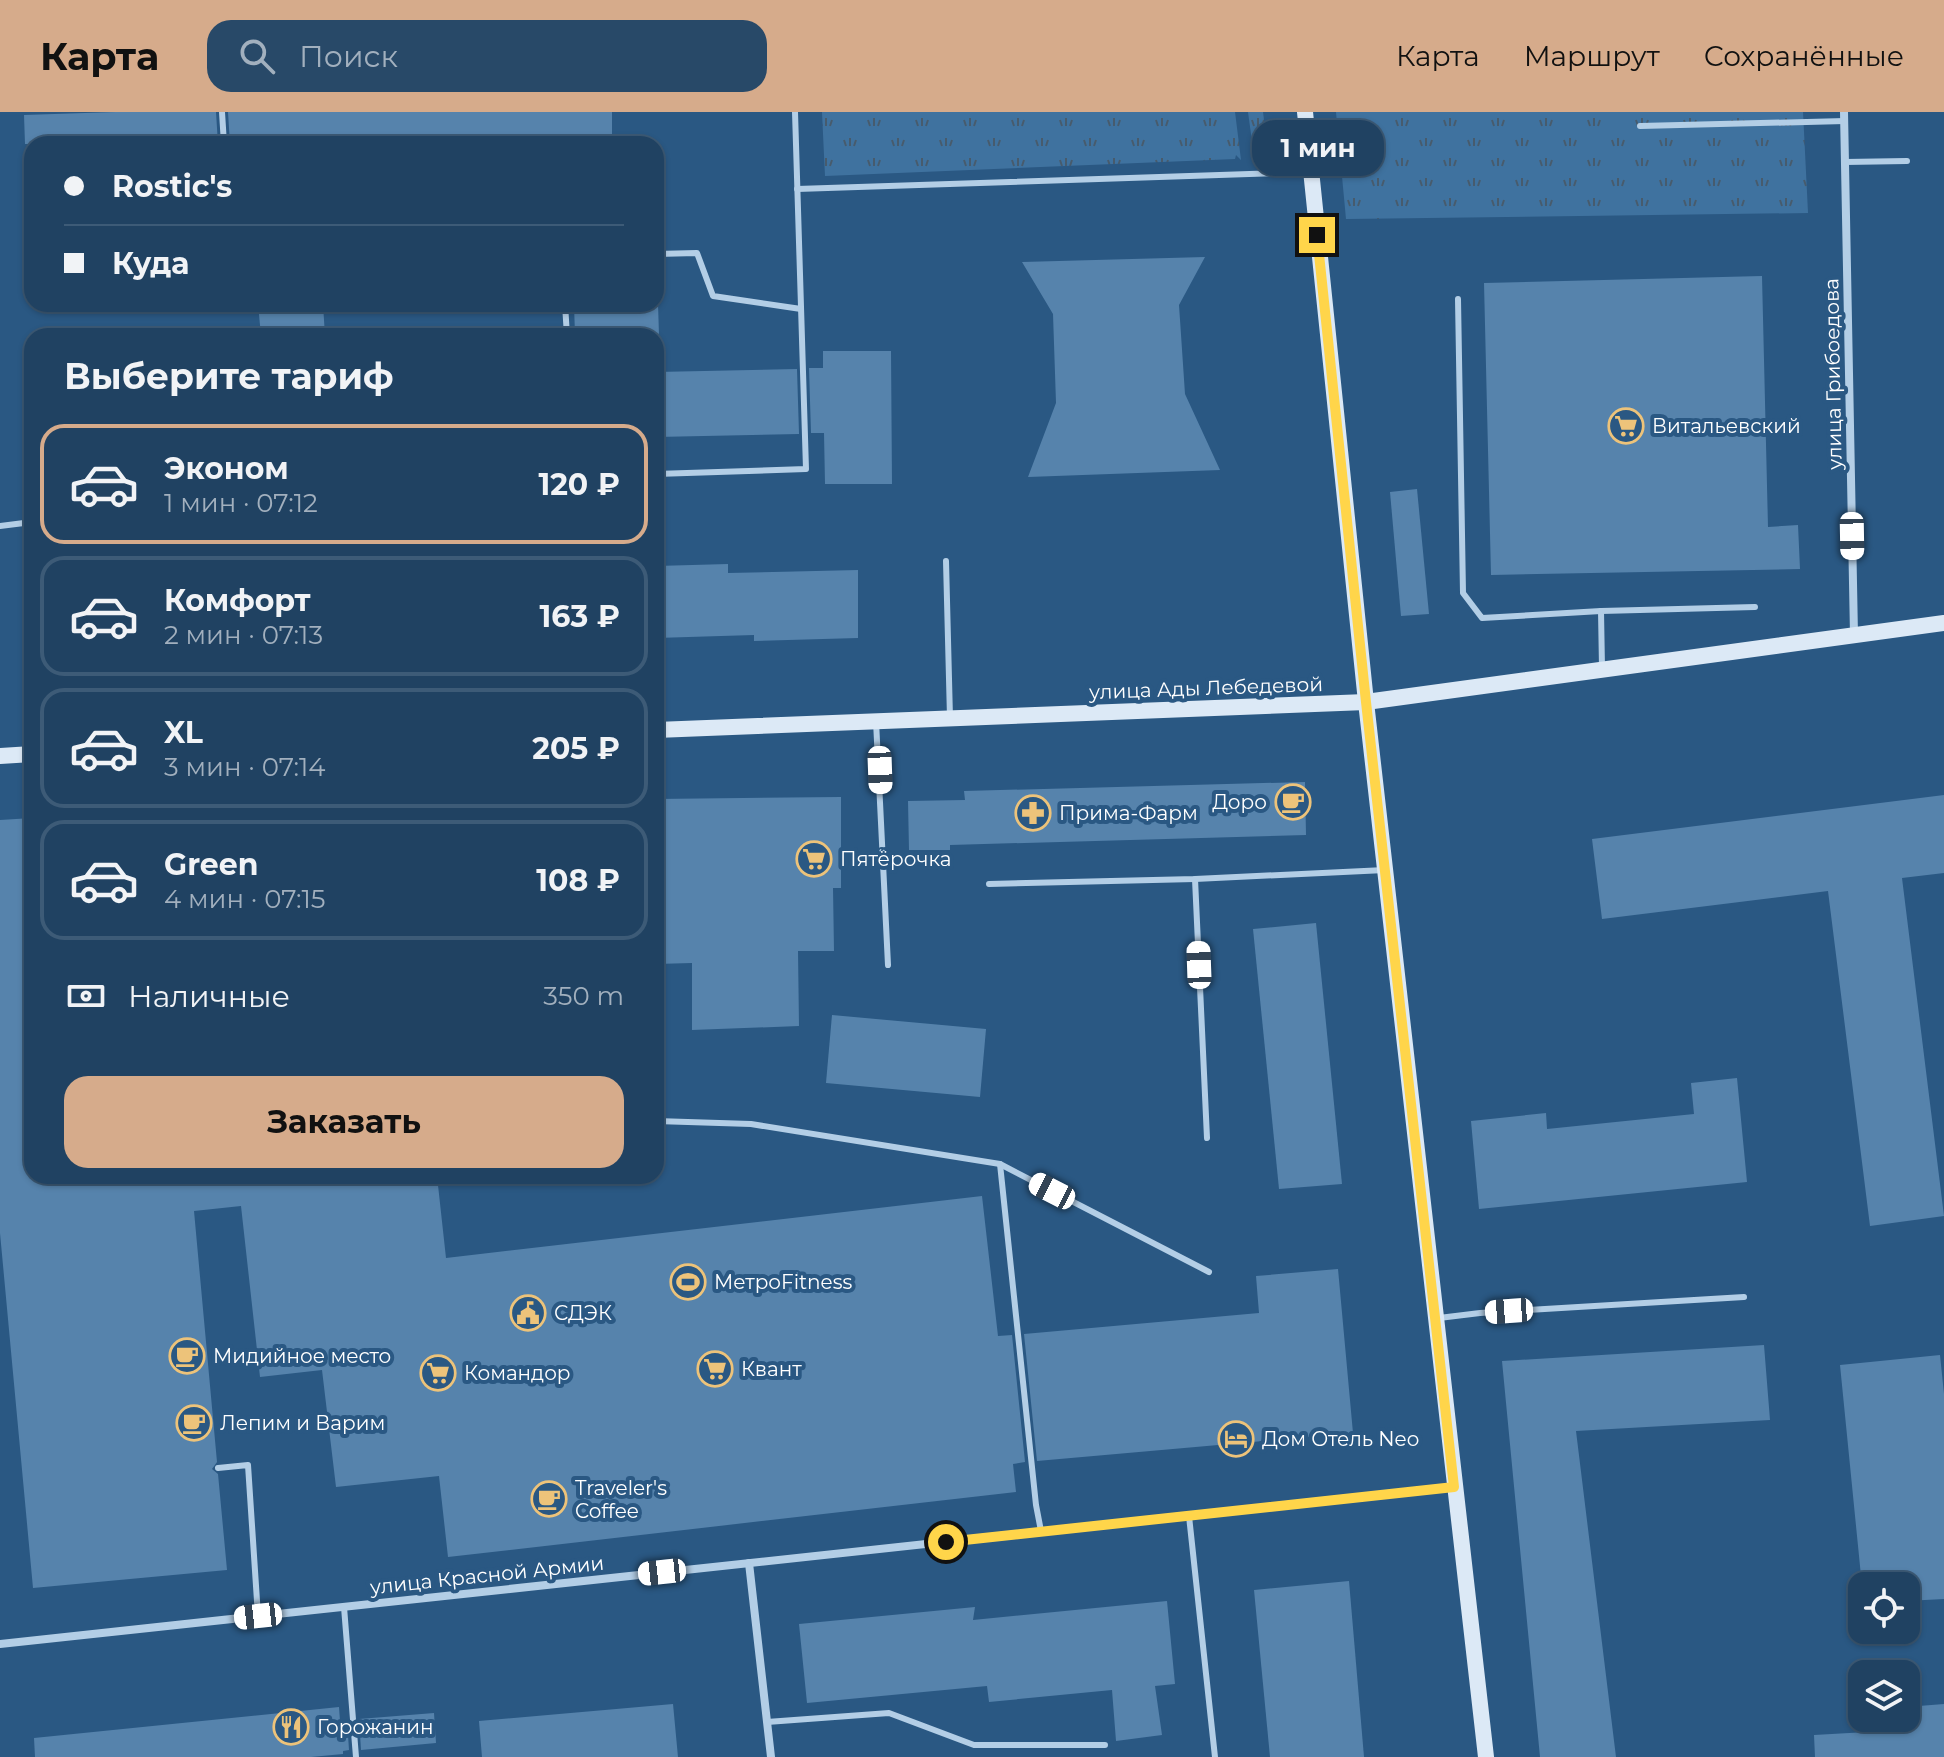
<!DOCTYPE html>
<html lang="ru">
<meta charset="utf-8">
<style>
body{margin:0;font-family:Montserrat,sans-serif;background:#284968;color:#f1f3f6;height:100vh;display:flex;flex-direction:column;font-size:30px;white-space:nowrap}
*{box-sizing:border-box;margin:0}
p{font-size:26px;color:#a2b0be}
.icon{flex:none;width:44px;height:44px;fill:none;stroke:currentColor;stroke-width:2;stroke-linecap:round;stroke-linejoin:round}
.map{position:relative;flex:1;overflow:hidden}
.sheet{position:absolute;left:24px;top:216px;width:640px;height:856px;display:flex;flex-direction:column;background:#204262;border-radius:24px;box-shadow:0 2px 6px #0004,0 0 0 2px #3d5b77}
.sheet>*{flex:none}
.top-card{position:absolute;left:24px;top:24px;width:640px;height:176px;border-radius:24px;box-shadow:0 2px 6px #0004,0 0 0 2px #3d5b77;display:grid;align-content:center;height:176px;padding:0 40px;background:#204262}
.tools{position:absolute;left:1848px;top:1460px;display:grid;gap:16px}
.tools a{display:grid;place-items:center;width:72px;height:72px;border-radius:16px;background:#204262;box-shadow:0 2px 6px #0004,0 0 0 2px #3d5b77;font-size:40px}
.end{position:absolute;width:36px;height:36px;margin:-18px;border:10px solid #ffd54a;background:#111;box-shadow:0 0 0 4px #111}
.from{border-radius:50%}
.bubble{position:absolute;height:56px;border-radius:24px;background:#204262;box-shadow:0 2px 6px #0004,0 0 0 2px #3d5b77;font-size:26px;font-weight:700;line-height:56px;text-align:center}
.car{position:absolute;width:24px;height:48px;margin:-24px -12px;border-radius:10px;box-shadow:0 0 6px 2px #0007;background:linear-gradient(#fff 24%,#345 0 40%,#fff 0 76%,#345 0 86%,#fff 0)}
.top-card b{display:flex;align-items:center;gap:28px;height:76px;font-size:30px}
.top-card b+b{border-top:2px solid #3d5b77}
.top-card i{width:20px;height:20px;background:#f1f3f6}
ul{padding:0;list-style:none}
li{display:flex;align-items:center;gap:24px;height:120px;margin:0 16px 12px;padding:0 24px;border:4px solid #3d5b77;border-radius:24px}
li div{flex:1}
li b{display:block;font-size:30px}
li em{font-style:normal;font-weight:700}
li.on{border-color:#d6ab8b}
li>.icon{width:72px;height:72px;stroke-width:1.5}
h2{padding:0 40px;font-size:36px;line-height:96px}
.pay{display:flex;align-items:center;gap:20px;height:88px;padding:0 40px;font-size:30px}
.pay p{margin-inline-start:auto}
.button{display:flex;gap:16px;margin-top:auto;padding:16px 40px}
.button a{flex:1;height:92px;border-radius:24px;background:#d6ab8b;color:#111;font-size:32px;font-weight:700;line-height:92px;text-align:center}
header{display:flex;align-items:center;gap:48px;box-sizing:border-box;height:112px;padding:0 40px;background:#d6ab8b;color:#111}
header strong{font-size:38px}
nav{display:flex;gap:44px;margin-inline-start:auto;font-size:28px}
.search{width:560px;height:72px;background:#284968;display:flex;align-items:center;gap:20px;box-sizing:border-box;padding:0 28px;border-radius:24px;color:#a2b0be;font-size:30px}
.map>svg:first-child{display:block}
</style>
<header>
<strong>Карта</strong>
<div class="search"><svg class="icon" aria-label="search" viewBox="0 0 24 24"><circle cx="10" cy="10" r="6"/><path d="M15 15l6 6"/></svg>Поиск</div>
<nav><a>Карта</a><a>Маршрут</a><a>Сохранённые</a></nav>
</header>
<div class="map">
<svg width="1944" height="1645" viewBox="0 0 1944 1645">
<defs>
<pattern id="grass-tufts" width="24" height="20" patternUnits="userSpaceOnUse" patternTransform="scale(2)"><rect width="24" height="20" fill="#3f729f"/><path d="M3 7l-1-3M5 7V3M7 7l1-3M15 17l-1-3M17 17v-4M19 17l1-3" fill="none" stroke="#475b6d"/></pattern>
</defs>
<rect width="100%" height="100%" fill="#2a5883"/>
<!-- grass -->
<g fill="url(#grass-tufts)">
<path d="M 822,0 L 1235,0 L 1241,48 L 1236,43 L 1235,47 L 825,64 Z"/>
<path d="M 1248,0 L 1263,0 L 1269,50 L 1255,51 Z"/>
<path d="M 1336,0 L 1803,0 L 1808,101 L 1346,107 Z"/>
</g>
<!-- building -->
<g fill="#5683ac">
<path d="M 115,0 L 216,0 L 218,32 L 25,32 L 24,3 Z"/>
<path d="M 228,0 L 612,0 L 612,32 L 357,32 L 357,29 L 230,32 Z"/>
<path d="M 1205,145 L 1179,193 L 1185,282 L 1220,358 L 1028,365 L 1056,291 L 1053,202 L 1022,150 Z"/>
<path d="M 1762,164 L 1768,415 L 1798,413 L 1800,457 L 1491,463 L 1484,171 Z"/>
<path d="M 258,192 L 323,192 L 325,224 L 261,224 Z"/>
<path d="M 574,192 L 658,192 L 659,224 L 575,224 Z"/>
<path d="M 823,239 L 891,239 L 892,372 L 825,372 L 824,321 L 811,321 L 809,256 L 823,256 Z"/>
<path d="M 797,257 L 799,322 L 656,325 L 656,260 Z"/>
<path d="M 1417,377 L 1429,502 L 1401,504 L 1390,380 Z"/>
<path d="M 728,452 L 728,461 L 858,458 L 858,526 L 754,529 L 754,523 L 656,526 L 656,454 Z"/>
<path d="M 1305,670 L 1306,723 L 950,733 L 950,738 L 909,738 L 908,689 L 965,688 L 964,679 Z"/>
<path d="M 1944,683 L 1944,761 L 1902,766 L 1944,1104 L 1870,1114 L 1828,779 L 1602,807 L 1592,727 Z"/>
<path d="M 841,685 L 841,776 L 833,776 L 834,839 L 798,839 L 799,914 L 692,918 L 692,851 L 656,852 L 656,687 Z"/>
<path d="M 32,706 L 32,830 L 24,830 L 32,912 L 32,1064 L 437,1064 L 446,1146 L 982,1084 L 998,1224 L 1012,1223 L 1025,1350 L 1013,1352 L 1016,1380 L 448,1445 L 439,1364 L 336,1375 L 322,1258 L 260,1265 L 241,1094 L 194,1099 L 217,1350 L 212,1357 L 218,1362 L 227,1458 L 33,1476 L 0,1121 L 0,708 Z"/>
<path d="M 1316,811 L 1342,1072 L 1279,1077 L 1253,817 Z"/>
<path d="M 832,903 L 986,917 L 980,985 L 826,971 Z"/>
<path d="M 1737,966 L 1747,1070 L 1479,1097 L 1471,1009 L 1546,1001 L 1547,1017 L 1694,1002 L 1691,971 Z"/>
<path d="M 1338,1157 L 1353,1321 L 1037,1349 L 1024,1222 L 1259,1201 L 1256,1164 Z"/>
<path d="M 1764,1233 L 1770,1308 L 1576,1319 L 1616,1645 L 1540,1645 L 1502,1249 Z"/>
<path d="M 1940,1243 L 1944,1282 L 1944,1487 L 1906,1489 L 1906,1474 L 1862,1474 L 1840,1253 Z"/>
<path d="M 1349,1469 L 1364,1645 L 1270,1645 L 1254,1478 Z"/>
<path d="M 1167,1489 L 1175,1572 L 1155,1574 L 1162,1623 L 1116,1629 L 1112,1578 L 989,1590 L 987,1574 L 807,1591 L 799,1512 L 975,1495 L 973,1508 Z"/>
<path d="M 673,1592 L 678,1645 L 482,1645 L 479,1609 Z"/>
<path d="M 1944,1592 L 1944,1645 L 1815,1645 L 1814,1623 L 1867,1620 L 1866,1606 L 1906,1606 L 1906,1595 Z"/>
<path d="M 339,1595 L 340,1609 L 347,1608 L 349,1638 L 343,1639 L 343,1642 L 311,1645 L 35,1645 L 34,1626 Z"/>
<path d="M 434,1601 L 436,1631 L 361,1638 L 359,1607 Z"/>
</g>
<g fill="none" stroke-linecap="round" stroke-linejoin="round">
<!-- lane -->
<g stroke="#b3cee6" stroke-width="6">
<path d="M 222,0 L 224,32"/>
<path d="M 1640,14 L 1845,9"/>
<path d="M 1845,50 L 1907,49"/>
<path d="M 797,77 L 1311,60"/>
<path d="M 656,142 L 697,141 L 713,184 L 801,197"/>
<path d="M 1458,187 L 1463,481 L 1482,506 L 1601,499 L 1755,495"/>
<path d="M 565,192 L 567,224"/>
<path d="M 656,362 L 806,357 L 795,0"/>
<path d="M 0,414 L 24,411"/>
<path d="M 946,449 L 950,606"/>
<path d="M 1601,499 L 1602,556"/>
<path d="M 876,609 L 888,853"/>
<path d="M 1195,767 L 1207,1026"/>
<path d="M 989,772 L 1195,767 L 1385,758"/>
<path d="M 656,1009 L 751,1012 L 1000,1052 L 1209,1160"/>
<path d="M 1000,1052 L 1036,1393 L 1041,1419"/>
<path d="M 1439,1206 L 1480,1201 L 1744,1185"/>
<path d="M 218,1356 L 248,1353 L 258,1504"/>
<path d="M 1189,1404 L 1215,1645"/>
<path d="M 344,1495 L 356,1645"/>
<path d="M 767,1610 L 889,1601 L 974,1633 L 1105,1633"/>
</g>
<!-- street -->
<g stroke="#b3cee6" stroke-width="8">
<path d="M 1844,0 L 1854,523"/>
<path d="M 749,1451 L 771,1645"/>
<path d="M 0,1532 L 1454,1375"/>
</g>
<!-- secondary -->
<g stroke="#dce9f6" stroke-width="16">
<path d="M 1305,0 L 1366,590 L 1486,1645"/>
<path d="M 656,618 L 1366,590 L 1944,511"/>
<path d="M 0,644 L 32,642"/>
</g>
</g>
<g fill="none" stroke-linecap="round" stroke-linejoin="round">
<!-- route -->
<path stroke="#ffd54a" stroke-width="10" d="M 946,1430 L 1454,1375 L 1366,590 L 1317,123"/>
</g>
<!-- icons -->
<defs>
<symbol id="supermarket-ring" viewBox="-11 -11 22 22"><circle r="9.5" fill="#2a5883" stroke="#edc37a" stroke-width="1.5"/><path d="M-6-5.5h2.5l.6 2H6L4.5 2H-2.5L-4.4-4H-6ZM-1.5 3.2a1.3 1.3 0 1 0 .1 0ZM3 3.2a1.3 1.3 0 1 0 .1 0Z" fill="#edc37a"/></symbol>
<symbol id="cafe-ring" viewBox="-11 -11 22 22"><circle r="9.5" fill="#2a5883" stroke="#edc37a" stroke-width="1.5"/><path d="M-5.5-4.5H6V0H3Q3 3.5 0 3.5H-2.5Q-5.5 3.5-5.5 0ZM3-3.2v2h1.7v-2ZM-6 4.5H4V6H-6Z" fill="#edc37a"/></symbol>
<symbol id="pharmacy-ring" viewBox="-11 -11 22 22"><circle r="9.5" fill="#2a5883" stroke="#edc37a" stroke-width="1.5"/><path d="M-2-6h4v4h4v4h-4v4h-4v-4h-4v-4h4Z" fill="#edc37a"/></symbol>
<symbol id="stadium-ring" viewBox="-11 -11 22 22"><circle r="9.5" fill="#2a5883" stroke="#edc37a" stroke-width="1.5"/><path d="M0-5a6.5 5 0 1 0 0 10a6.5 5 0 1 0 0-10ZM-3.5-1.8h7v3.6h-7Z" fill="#edc37a"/></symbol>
<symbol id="civic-ring" viewBox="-11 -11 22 22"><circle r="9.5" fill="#2a5883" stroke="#edc37a" stroke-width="1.5"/><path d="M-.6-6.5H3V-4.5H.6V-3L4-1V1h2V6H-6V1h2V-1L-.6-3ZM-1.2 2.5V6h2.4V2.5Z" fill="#edc37a"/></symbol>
<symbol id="hotel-ring" viewBox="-11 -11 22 22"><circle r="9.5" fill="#2a5883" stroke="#edc37a" stroke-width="1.5"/><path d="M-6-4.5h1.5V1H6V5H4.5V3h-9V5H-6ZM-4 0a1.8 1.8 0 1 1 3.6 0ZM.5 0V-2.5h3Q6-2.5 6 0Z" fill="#edc37a"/></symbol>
<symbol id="restaurant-ring" viewBox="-11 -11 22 22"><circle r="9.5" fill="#2a5883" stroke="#edc37a" stroke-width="1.5"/><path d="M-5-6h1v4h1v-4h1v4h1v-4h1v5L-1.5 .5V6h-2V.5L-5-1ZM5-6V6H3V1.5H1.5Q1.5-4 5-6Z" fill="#edc37a"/></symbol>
</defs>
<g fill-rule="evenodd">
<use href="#supermarket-ring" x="1606" y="294" width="40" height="40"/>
<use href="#cafe-ring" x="1273" y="670" width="40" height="40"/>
<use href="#pharmacy-ring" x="1013" y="681" width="40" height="40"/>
<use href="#supermarket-ring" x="794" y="727" width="40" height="40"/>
<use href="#stadium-ring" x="668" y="1150" width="40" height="40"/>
<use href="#civic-ring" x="508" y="1181" width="40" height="40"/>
<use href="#cafe-ring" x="167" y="1224" width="40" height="40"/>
<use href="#supermarket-ring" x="695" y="1237" width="40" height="40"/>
<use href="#supermarket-ring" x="418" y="1241" width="40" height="40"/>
<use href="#cafe-ring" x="174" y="1291" width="40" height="40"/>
<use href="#hotel-ring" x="1216" y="1307" width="40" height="40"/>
<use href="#cafe-ring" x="529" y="1367" width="40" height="40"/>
<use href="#restaurant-ring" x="271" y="1595" width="40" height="40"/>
</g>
<g text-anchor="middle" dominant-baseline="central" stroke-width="8" stroke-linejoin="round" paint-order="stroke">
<!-- street labels -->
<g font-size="20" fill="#fff" stroke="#2a5883">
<text transform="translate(1833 262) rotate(-91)">улица Грибоедова</text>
<text transform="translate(1206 576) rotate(-2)">улица Ады Лебедевой</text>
<text transform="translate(487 1463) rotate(-6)">улица Красной Армии</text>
</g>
<!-- poi labels -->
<g font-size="20" fill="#fff" stroke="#2a5883" text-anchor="start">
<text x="1652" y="314">Витальевский</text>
<text x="1267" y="690" text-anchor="end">Доро</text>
<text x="1059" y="701">Прима-Фарм</text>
<text x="840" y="747">Пятёрочка</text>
<text x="714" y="1170">МетроFitness</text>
<text x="554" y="1201">СДЭК</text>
<text x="213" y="1244">Мидийное место</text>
<text x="741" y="1257">Квант</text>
<text x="464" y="1261">Командор</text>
<text x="220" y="1311">Лепим и Варим</text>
<text x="1262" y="1327">Дом Отель Neo</text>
<text x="575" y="1376">Traveler's<tspan x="575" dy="23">Coffee</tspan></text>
<text x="317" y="1615">Горожанин</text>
</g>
</g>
</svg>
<div class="tools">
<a><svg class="icon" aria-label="locate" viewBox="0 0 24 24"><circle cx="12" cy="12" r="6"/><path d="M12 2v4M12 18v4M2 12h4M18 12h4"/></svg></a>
<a><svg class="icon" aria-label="layers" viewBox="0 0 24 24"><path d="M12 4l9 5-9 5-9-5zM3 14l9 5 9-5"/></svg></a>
</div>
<i class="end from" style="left:946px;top:1430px"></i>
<i class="end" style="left:1317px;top:123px"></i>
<div class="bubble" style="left:1252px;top:8px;width:132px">1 мин</div>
<i class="car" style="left:1852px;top:424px;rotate:179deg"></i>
<i class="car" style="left:880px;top:658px;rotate:178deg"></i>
<i class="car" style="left:1199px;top:853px;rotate:358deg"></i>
<i class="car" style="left:1052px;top:1079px;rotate:297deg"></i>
<i class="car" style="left:1509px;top:1199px;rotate:266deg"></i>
<i class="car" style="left:662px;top:1460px;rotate:264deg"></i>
<i class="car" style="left:258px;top:1504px;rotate:264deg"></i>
<div class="top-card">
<b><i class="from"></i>Rostic's</b>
<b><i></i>Куда</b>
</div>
<section class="sheet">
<h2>Выберите тариф</h2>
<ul>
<li class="on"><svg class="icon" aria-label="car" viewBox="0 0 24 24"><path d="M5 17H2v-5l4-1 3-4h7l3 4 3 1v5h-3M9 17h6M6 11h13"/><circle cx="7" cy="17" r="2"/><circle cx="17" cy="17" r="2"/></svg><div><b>Эконом</b><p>1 мин · 07:12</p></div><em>120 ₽</em></li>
<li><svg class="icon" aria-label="car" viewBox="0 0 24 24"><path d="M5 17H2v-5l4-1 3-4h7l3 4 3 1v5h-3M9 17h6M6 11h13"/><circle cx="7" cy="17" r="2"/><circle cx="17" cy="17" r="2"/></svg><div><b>Комфорт</b><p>2 мин · 07:13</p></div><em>163 ₽</em></li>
<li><svg class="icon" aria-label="car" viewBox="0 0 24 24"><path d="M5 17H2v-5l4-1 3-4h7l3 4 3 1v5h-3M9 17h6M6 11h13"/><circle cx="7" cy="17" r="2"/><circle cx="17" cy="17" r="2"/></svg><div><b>XL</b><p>3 мин · 07:14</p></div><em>205 ₽</em></li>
<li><svg class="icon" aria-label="car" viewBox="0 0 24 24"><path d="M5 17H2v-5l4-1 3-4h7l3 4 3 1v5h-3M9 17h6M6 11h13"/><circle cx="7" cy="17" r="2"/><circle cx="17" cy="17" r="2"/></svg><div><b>Green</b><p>4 мин · 07:15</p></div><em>108 ₽</em></li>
</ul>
<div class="pay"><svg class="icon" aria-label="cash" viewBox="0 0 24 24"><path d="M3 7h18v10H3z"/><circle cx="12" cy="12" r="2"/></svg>Наличные<p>350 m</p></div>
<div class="button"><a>Заказать</a></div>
</section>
</div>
